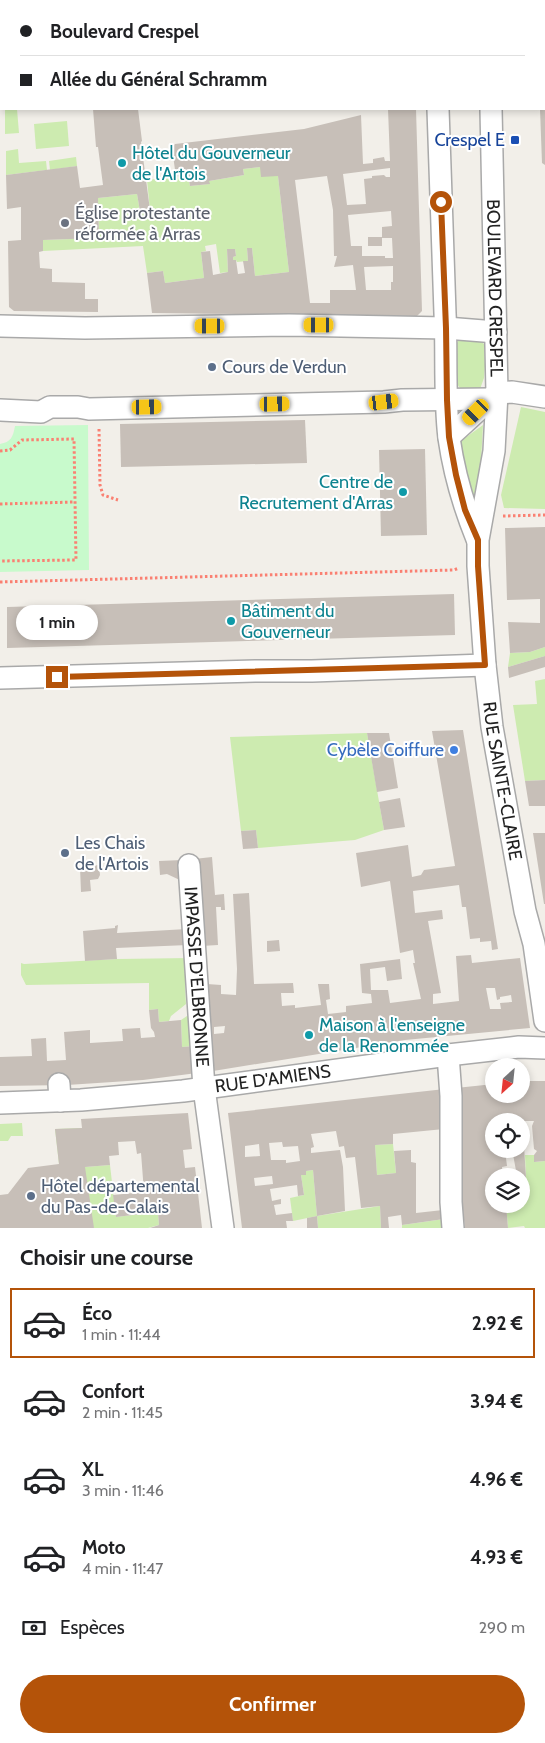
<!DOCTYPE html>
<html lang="fr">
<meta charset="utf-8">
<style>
body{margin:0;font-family:Cabin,sans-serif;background:#f6f6f6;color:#202124;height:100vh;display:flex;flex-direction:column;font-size:19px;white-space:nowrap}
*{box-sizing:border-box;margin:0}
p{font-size:16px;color:#757577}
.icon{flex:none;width:28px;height:28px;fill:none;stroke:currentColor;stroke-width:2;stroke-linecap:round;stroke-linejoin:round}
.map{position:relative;height:1228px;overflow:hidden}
.details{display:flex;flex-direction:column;background:#fff;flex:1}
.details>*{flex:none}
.guide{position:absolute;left:0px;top:0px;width:545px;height:110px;box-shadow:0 2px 8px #0003;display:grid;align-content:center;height:110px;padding:0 20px;background:#fff}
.needle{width:32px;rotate:207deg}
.buttons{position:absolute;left:485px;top:1058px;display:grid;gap:10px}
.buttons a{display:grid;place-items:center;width:45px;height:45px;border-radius:50%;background:#fff;box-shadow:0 2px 8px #0003;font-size:25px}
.end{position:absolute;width:22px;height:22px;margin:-11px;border:6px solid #b45309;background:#fff;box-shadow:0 0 0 2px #fff}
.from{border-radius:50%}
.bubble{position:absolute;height:35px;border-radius:18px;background:#fff;box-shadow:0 2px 8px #0003;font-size:16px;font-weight:700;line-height:35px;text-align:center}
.car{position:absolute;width:15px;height:30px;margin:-15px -8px;border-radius:6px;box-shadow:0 0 4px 1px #0007;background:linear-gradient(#f5c518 24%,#345 0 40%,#f5c518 0 76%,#345 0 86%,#f5c518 0)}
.guide b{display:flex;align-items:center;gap:18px;height:48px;font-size:19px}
.guide b+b{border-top:1px solid #e0e0e0}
.guide i{width:12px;height:12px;background:#202124}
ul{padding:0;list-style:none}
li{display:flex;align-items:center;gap:15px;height:70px;margin:0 10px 8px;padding:0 10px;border:2px solid transparent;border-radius:0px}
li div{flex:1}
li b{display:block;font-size:19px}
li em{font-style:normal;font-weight:700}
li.on{border-color:#b45309}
li>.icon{width:45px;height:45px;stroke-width:1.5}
h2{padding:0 20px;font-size:22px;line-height:60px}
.pay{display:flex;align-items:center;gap:12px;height:55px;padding:0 20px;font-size:19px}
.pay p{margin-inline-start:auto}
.primary-button{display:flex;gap:10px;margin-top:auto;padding:10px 20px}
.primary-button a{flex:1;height:58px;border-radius:30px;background:#b45309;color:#fff;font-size:20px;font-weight:700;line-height:58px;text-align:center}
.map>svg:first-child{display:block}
</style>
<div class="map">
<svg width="545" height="1228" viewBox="0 0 545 1228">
<rect width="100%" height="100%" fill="#f2efe9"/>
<!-- grass -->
<g fill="#cdebb0">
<path d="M 5,109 L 17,109 L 19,133 L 5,134 Z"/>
<path d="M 67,121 L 69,146 L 36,149 L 34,124 Z"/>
<path d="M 18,149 L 19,163 L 46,161 L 47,170 L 6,175 L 6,151 Z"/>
<path d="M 76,157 L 77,166 L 50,170 L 49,161 Z"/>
<path d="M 260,167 L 278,176 L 289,272 L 255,276 L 252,248 L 247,248 L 248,261 L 237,262 L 236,260 L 233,260 L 233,257 L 236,256 L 235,249 L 227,250 L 228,272 L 220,273 L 216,244 L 205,246 L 206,251 L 201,252 L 204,278 L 165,283 L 163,271 L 147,273 L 143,246 L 43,251 L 43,240 L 99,238 L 98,198 L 137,194 L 140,211 L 150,210 L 147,180 L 188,175 L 190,186 L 209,184 L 209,181 L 244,175 L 243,169 Z"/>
<path d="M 475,337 L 484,344 L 485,366 L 484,378 L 480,389 L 460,388 L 454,380 L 453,351 L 458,341 L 466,338 Z"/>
<path d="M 521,407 L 545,412 L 545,509 L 504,508 L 501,495 Z"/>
<path d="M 483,425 L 480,479 L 477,503 L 471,491 L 458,443 Z"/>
<path d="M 545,647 L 545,656 L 508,667 L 510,653 L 530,652 Z"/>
<path d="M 545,679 L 545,780 L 525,781 L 513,705 L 537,704 L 535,681 Z"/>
<path d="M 367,733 L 384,830 L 355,840 L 258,848 L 256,830 L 241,831 L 230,737 Z"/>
<path d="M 190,958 L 192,983 L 185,984 L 186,1004 L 171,1016 L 169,1021 L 159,1022 L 158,1009 L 149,1010 L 149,983 L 26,985 L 21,975 L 21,963 L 24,964 L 117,959 Z"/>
<path d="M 193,1012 L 195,1046 L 182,1047 L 181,1020 Z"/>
<path d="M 22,1123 L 23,1136 L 11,1136 L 8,1141 L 0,1141 L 0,1124 Z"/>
<path d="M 82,1128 L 85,1167 L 110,1165 L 116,1217 L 158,1212 L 159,1225 L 148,1228 L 94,1228 L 59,1164 L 55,1129 Z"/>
<path d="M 393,1144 L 396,1173 L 377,1175 L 375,1145 Z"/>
<path d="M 525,1155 L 534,1155 L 535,1162 L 545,1161 L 545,1228 L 525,1228 L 524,1226 L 508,1228 L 506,1204 L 521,1204 L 521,1179 L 526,1178 Z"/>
<path d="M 313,1170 L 317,1216 L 380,1206 L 381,1228 L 318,1228 L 317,1216 L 293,1221 L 290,1198 L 304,1195 L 301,1175 L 306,1171 Z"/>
<path d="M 444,1219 L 444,1228 L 402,1228 L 402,1225 Z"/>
</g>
<!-- park -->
<path fill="#c8facc" d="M 88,425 L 89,570 L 0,572 L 0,444 C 11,442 13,437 15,426 Z"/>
<!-- building -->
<g fill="#c7bfb8" fill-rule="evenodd">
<path d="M 93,109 L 138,109 L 142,141 L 141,142 L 150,210 L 140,211 L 137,194 L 98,198 L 99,238 L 43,240 L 43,251 L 39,252 L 40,268 L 52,269 L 52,282 L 85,283 L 85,299 L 98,299 L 98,312 L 14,311 L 9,307 L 8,241 L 21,240 L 21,207 L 7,209 L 6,175 L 77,166 L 80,188 L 103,185 L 98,147 L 96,147 Z"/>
<path d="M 388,109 L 416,109 L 422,311 L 417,316 L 152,313 L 147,273 L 163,271 L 165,283 L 204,278 L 201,252 L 210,251 L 213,275 L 228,272 L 227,249 L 235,249 L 236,256 L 233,257 L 233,260 L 236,260 L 238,274 L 245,273 L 243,261 L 248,261 L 247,248 L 252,248 L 255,276 L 289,272 L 278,176 L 261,177 L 260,167 L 243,169 L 244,175 L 209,181 L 210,184 L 190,186 L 188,175 L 176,177 L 172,148 L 175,144 L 304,129 L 361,115 L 363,164 L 373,163 L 373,159 L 384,157 L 385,161 L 390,161 ZM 390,168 L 390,177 L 386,177 L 384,175 L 372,176 L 372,178 L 364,179 L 366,204 L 347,205 L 343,174 ZM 327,176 L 333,210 L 334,256 L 337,256 L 334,267 L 353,265 L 356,290 L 330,290 L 330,303 L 310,303 L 295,180 ZM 391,211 L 392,226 L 382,227 L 382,238 L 392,238 L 393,258 L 385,258 L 385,256 L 362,256 L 362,246 L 351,246 L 348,215 ZM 393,266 L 393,282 L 391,282 L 391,290 L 366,290 L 364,267 Z"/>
<path d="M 540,109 L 545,109 L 545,165 L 542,163 Z"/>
<rect x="368" y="237" width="14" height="9"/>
<path d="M 305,420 L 307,463 L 121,467 L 120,424 Z"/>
<path d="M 425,449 L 427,535 L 381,536 L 379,450 Z"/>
<path d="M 545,527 L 545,647 L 530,652 L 510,653 L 508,622 L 540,623 L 540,599 L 507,600 L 505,528 Z"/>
<path d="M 454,594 L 455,635 L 7,648 L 7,607 Z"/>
<path d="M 545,656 L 545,667 L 509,678 L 508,667 Z"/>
<path d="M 463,730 L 498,949 L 492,950 L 491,941 L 480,942 L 480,938 L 470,939 L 466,907 L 462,907 L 459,885 L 413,891 L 415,913 L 442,910 L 443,919 L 428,921 L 441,993 L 433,994 L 433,1004 L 459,1001 L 456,956 L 471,955 L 472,963 L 520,958 L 530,1028 L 405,1040 L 207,1072 L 207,984 L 221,985 L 221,994 L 236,995 L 237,969 L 233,894 L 249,893 L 254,984 L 293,983 L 294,993 L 281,993 L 282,1006 L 295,1005 L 295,1008 L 321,1005 L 318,984 L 329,984 L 330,999 L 326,1000 L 328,1014 L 346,1012 L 346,1006 L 372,1003 L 371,994 L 362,993 L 360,964 L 400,959 L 402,979 L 387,981 L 385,967 L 370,969 L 371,990 L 388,990 L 390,1003 L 421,999 L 413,963 L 415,963 L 413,950 L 400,953 L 390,881 L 361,887 L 356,853 L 408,845 L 412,877 L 421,875 L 424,870 L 455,866 L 432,731 ZM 486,988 L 495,988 L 497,1000 L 500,999 L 500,997 L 511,995 L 512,1002 L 500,1003 L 501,1009 L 490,1009 ZM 225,1026 L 224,1033 L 214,1034 L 214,1027 Z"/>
<path d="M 367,733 L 389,733 L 398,788 L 377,792 Z"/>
<path d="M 545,780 L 545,806 L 529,806 L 525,781 Z"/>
<path d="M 400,798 L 405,827 L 384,830 L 379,802 Z"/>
<path d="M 256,830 L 258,848 L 243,849 L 241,831 Z"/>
<path d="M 533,833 L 545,833 L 545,904 L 544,904 Z"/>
<path d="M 212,857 L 215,895 L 224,894 L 225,910 L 221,910 L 221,907 L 216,907 L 218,945 L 201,946 L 194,859 Z"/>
<path d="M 182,860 L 184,882 L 167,874 L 160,875 L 159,861 Z"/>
<path d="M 99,865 L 100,875 L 98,879 L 90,880 L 91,891 L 81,892 L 80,867 Z"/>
<path d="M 118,925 L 117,933 L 187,929 L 188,945 L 116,948 L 117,959 L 85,961 L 83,931 L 115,928 L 115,926 Z"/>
<path d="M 279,940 L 280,951 L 267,952 L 267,941 Z"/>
<path d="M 158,1009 L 159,1022 L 181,1020 L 182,1047 L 195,1046 L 197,1073 L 143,1080 L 67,1085 L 0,1086 L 0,1057 L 32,1056 L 31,1039 L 46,1038 L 47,1061 L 66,1060 L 64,1032 L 90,1030 L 90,1043 L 123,1041 L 122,1029 L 140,1028 L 141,1038 L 155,1037 L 154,1032 L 151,1028 L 149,1010 Z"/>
<path d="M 521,1081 L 545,1081 L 545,1161 L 534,1162 L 534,1155 L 537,1151 L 534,1149 L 532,1126 L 534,1121 L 494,1121 L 494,1125 L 488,1126 L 490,1151 L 505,1150 L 507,1166 L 502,1167 L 503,1176 L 494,1176 L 494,1204 L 506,1204 L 508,1228 L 465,1228 L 458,1170 L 456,1088 L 494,1084 L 494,1094 L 521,1094 Z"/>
<path d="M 445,1089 L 444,1129 L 393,1134 L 393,1144 L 375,1145 L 377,1175 L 396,1173 L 394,1151 L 411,1150 L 411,1162 L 416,1163 L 416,1213 L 443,1210 L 444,1219 L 402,1225 L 401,1215 L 388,1217 L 389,1228 L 381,1228 L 380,1206 L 361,1208 L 355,1157 L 346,1158 L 344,1146 L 339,1147 L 336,1131 L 311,1134 L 314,1147 L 311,1148 L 311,1153 L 340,1150 L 343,1167 L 345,1211 L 317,1216 L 313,1170 L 306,1171 L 306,1175 L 301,1175 L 304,1195 L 298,1196 L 297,1185 L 270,1189 L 272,1201 L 281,1199 L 281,1204 L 274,1205 L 276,1215 L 292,1213 L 293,1221 L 286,1221 L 287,1228 L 242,1228 L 228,1113 ZM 282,1142 L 283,1147 L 298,1146 L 300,1161 L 286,1163 L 286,1160 L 271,1160 L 269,1143 ZM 259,1144 L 260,1156 L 245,1157 L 245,1146 ZM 272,1176 L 273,1184 L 255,1186 L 254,1178 Z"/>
<path d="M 188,1113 L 192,1149 L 183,1150 L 185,1168 L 195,1167 L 202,1228 L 150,1228 L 159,1225 L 158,1212 L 116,1217 L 113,1195 L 144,1192 L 141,1153 L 137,1154 L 135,1141 L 118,1142 L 119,1155 L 109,1156 L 110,1165 L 85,1167 L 94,1228 L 0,1228 L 0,1195 L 8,1194 L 28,1168 L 59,1164 L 55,1129 L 82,1128 L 81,1119 Z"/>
<path d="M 521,1130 L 523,1130 L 526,1178 L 521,1179 L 521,1176 L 517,1176 L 512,1149 L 521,1149 Z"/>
<path d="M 317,1216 L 318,1228 L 307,1228 L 307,1218 Z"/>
</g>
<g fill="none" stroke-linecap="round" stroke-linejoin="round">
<defs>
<g id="minor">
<path d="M 434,0 L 434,1"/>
<path d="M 489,0 L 489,1"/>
<path d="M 0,69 L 1,69"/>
<path d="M 438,109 C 440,177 443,245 445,313 C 447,354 444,396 449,438 C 454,473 464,507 477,539"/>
<path id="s1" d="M 491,109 L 497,393 L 494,451 L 478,540 L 478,566 L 485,665 L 492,727 L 525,911 L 534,944 L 545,1021"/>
<path d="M 0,326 L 85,328 L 289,325 L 446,328 L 496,332"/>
<path d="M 0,410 L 41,412 L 50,407 L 78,407 L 89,409 L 384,402 L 402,400 L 490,399"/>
<path d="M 449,437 L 497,393 L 512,392 L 545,397"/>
<path d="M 0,678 L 255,671 L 312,671 L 485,665"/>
<path id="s2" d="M 189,865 L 204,1088 L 223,1228"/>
<path d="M 448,1055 L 451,1096 L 451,1202 L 453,1228"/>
<path d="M 59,1084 L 60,1101"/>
<path id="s3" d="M 0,1103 L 81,1100 L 183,1091 L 448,1055 L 519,1047 L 545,1048"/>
</g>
</defs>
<!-- minor casing -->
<use href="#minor" stroke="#a9a9a9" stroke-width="24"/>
<!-- path -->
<g stroke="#fa8072" stroke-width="3" stroke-dasharray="2.5 2.5" stroke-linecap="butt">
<path d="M 99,429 L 100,485 L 103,495 L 118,500"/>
<path d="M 0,451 L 10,450 L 22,440 L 74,439 L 76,560 L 0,561"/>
<path d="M 0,504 L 74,502"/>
<path d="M 503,516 L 545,515"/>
<path d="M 0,582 L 454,570 L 459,568"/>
</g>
<!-- minor -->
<use href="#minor" stroke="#fff" stroke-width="21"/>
</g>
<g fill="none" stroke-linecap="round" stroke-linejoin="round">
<!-- route -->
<path stroke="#b45309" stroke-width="6" d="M 57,677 L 485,665 L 478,566 L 478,540 L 465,510 L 456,475 L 449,437 L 447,400 L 446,328 L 441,202"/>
</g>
<!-- markers -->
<rect fill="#1a4fb4" stroke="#fff" stroke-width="2" x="510" y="135" width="10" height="10" rx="2.5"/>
<g fill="#0f9aa8" stroke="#fff" stroke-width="2">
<circle cx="122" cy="163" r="5"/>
<circle cx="403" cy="492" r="5"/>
<circle cx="231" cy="621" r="5"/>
<circle cx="309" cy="1035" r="5"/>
</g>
<circle fill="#6b7280" stroke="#fff" stroke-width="2" cx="65" cy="223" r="5"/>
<g fill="#5c6f8a" stroke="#fff" stroke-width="2">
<circle cx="212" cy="367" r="5"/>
<circle cx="65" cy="853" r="5"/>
<circle cx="31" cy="1196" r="5"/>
</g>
<circle fill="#3f7fe0" stroke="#fff" stroke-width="2" cx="454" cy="750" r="5"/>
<g text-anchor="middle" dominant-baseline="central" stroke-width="4" stroke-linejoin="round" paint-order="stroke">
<!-- transit labels -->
<g font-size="18" fill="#164399" stroke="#fff" text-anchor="end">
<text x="505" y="140">Crespel E</text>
</g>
<!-- culture labels -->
<g font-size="18" fill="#0d838f" stroke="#fff" text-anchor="start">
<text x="132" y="153">Hôtel du Gouverneur<tspan x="132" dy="21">de l'Artois</tspan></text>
<text x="393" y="482" text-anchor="end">Centre de<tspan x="393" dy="21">Recrutement d'Arras</tspan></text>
<text x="241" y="611">Bâtiment du<tspan x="241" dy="21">Gouverneur</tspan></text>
<text x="319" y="1025">Maison à l'enseigne<tspan x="319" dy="21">de la Renommée</tspan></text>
</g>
<!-- worship labels -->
<g font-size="18" fill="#5b616d" stroke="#fff" text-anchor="start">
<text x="75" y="213">Église protestante<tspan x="75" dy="21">réformée à Arras</tspan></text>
</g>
<!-- street labels -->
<g font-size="18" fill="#222" stroke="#fff">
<text stroke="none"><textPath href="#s1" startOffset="179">BOULEVARD CRESPEL</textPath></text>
<text stroke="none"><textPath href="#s1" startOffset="675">RUE SAINTE-CLAIRE</textPath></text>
<text stroke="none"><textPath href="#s2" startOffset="112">IMPASSE D'ELBRONNE</textPath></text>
<text stroke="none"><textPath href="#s3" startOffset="274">RUE D'AMIENS</textPath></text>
</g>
<!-- service labels -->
<g font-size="18" fill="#4e5e75" stroke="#fff" text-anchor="start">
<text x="222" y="367">Cours de Verdun</text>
<text x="75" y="843">Les Chais<tspan x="75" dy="21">de l'Artois</tspan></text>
<text x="41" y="1186">Hôtel départemental<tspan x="41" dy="21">du Pas-de-Calais</tspan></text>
</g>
<!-- shop labels -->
<g font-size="18" fill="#366cbe" stroke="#fff" text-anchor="end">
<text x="444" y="750">Cybèle Coiffure</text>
</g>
</g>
</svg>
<div class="buttons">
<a><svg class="needle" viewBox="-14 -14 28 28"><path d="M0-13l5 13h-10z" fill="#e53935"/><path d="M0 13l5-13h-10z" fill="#757577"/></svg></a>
<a><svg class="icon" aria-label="locate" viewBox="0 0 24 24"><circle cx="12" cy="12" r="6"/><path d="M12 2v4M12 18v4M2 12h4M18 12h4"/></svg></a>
<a><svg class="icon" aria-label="layers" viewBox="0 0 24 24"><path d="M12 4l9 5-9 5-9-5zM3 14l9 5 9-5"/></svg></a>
</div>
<i class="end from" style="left:441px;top:202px"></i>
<i class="end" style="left:57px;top:677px"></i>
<div class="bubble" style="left:16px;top:605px;width:82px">1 min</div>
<i class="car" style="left:319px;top:325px;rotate:270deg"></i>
<i class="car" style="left:210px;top:326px;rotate:270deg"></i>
<i class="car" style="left:384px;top:402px;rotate:83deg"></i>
<i class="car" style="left:275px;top:404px;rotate:89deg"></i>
<i class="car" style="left:147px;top:407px;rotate:89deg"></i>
<i class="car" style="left:476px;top:412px;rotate:226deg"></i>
<div class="guide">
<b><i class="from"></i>Boulevard Crespel</b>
<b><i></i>Allée du Général Schramm</b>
</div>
</div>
<section class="details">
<h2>Choisir une course</h2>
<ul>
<li class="on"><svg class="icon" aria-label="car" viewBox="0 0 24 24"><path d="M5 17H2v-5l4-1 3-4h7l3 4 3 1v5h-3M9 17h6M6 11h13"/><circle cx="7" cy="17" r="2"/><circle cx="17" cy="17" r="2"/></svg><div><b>Éco</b><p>1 min · 11:44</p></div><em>2.92 €</em></li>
<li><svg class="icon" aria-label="car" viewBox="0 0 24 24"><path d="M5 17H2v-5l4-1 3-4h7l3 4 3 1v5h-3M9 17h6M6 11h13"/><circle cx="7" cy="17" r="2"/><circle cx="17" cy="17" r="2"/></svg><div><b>Confort</b><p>2 min · 11:45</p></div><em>3.94 €</em></li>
<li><svg class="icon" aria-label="car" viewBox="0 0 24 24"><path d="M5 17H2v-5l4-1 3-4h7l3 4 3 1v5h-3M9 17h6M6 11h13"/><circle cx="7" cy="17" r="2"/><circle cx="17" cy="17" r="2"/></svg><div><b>XL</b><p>3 min · 11:46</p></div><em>4.96 €</em></li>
<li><svg class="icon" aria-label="car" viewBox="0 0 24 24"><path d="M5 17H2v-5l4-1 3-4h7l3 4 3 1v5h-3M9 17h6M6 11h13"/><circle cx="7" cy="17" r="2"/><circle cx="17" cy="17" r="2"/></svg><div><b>Moto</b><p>4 min · 11:47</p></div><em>4.93 €</em></li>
</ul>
<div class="pay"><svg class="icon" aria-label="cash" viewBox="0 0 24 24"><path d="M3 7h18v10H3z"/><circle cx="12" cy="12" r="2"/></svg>Espèces<p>290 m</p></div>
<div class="primary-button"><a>Confirmer</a></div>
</section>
